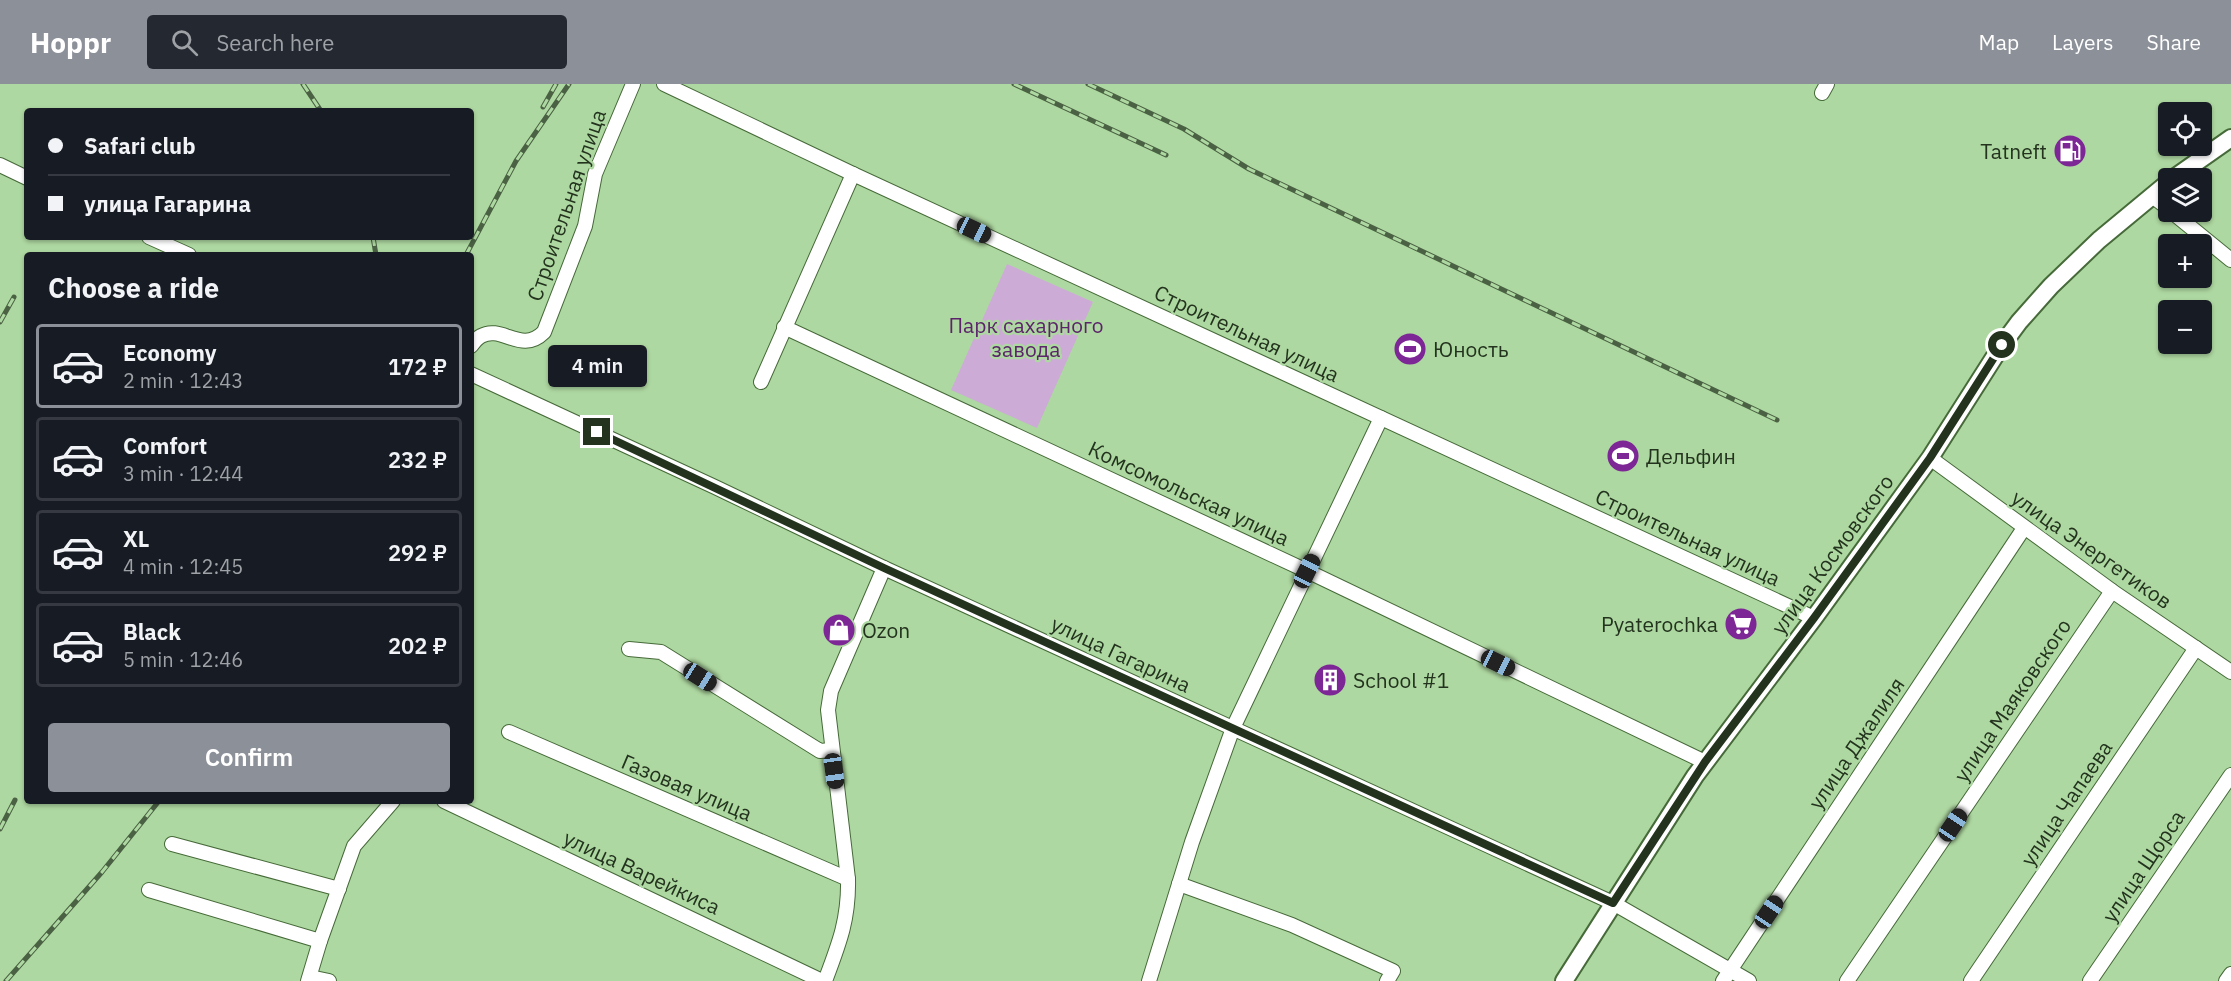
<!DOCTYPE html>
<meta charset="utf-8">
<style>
body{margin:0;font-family:"IBM Plex Sans",sans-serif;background:#242831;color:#f1f3f6;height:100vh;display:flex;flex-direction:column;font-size:22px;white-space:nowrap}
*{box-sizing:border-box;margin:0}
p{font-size:20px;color:#9ea1a6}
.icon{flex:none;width:33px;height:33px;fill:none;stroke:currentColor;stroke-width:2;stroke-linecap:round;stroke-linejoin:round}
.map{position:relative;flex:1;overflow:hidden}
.sheet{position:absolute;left:24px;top:168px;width:450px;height:552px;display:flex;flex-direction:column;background:#171b24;border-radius:6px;box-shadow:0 2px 4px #0004}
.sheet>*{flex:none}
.guide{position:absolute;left:24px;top:24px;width:450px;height:132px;border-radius:6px;box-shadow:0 2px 4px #0004;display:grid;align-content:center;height:132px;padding:0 24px;background:#171b24}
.controls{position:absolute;left:2158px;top:18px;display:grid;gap:12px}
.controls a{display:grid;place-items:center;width:54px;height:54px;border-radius:6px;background:#171b24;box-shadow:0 2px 4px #0004;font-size:30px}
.end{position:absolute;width:27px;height:27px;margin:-14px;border:8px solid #23331e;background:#fff;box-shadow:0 0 0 3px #fff}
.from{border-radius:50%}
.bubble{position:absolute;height:42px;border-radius:6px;background:#171b24;box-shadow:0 2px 4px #0004;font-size:20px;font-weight:600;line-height:42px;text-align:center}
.car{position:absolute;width:18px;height:36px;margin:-18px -9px;border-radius:8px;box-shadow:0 0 4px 2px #0007;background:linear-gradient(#222 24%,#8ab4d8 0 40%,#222 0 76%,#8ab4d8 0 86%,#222 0)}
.guide b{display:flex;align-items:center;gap:21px;height:57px;font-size:22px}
.guide b+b{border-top:2px solid #363941}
.guide i{width:15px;height:15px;background:#f1f3f6}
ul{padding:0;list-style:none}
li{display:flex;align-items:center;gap:18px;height:84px;margin:0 12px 9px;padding:0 12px;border:3px solid #363941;border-radius:6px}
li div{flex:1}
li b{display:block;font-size:22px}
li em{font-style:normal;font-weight:600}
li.on{border-color:#8c9099}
li>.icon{width:54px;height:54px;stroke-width:1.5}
h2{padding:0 24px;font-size:27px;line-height:72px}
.action{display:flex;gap:12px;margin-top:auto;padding:12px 24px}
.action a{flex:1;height:69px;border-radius:6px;background:#8c9099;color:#fff;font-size:24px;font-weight:600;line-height:69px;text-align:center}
header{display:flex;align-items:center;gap:36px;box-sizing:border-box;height:84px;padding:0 30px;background:#8c9099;color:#fff}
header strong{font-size:28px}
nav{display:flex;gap:33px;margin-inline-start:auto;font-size:21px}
.search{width:420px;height:54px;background:#242831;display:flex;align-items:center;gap:15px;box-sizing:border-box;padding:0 21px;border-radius:6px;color:#9ea1a6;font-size:22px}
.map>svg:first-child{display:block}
</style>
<header>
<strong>Hoppr</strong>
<div class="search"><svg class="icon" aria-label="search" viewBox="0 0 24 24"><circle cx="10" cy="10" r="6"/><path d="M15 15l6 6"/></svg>Search here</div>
<nav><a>Map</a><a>Layers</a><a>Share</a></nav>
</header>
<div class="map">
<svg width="2231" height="897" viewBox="0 0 2231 897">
<rect width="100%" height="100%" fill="#aed8a1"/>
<!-- green -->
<path fill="#cdabd7" d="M 1007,180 L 1093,218 L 1037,344 L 951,306 Z"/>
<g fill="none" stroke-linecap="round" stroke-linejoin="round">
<defs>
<g id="minor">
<path d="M 664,0 L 853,90 L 1814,534"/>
<path d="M 1822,9 L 1827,0"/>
<path d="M 0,81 L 27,94"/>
<path d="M 2152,112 L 2169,125"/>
<path d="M 2172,128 L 2231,176"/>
<path d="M 149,153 L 189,171"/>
<path d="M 784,243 L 1307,487 L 1705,678"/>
<path d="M 471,262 C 474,258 477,254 481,252 C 502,240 521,271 544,248 L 585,142 L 595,90 L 633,0"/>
<path d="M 471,290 L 715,403 L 884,484 L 1613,819 L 1749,897"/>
<path d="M 761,298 L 853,90"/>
<path d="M 1930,374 L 2112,507 L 2231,588"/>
<path d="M 629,565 L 661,568 L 820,667 L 831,666"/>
<path d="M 509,648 L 848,795"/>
<path d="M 444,717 L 822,897"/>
<path d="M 172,760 L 339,805"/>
<path d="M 1179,800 L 1292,841 L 1393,887 L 1387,897"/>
<path d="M 149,806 L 320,857"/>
<path d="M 310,893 L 329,897"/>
<path d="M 308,897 L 320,857 L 354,762 L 393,717"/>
<path d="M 825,897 C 839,860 849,835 848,795 L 828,626 L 831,607 L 884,484"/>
<path d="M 1149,897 L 1192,758 L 1233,644 L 1381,334"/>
<path d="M 1723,897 L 2024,444"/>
<path d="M 1847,897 L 2112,507"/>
<path d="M 1971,897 L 2196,564"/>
<path d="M 2090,897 L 2231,691"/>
<path d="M 2226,897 L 2231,890"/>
</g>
<g id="major">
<path d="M 2174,94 L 2231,54"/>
<path d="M 1564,897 L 1695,692 L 1814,534 L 1930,374 L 2002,261 L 2019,238 L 2051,202 L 2099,156 L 2169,98"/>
</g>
</defs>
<!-- minor casing -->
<use href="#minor" stroke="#466a39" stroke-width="16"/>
<!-- major casing -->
<use href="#major" stroke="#466a39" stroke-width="20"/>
<!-- minor -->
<use href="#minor" stroke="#fff" stroke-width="14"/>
<!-- major -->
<use href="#major" stroke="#fff" stroke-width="16"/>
<defs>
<g id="rail">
<path d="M 303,0 L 321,27"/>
<path d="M 1014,0 L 1166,71"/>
<path d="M 1088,0 L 1184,45 L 1249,85 L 1777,336"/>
<path d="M 543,23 L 556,0"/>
<path d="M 373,153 L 376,171"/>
<path d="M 466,171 L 516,77 L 569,0"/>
<path d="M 0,238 L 14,213"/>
<path d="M 0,745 L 15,716"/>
<path d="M 6,897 L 102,788 L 159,717"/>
</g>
</defs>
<!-- rail casing -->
<use href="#rail" stroke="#4a6143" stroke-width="5"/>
<!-- rail -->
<use href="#rail" stroke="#aed8a1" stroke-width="3" stroke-dasharray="9" stroke-linecap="butt"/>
</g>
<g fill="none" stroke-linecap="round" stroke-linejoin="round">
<!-- route -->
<path stroke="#23331e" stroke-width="8" d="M 597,348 L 884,484 L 1613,819 L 1705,678 L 1814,534 L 1930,374 L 2002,261"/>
</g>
<!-- icons -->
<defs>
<symbol id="fuel-disc" viewBox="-11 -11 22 22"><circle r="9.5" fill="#7d2695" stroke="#aed8a1"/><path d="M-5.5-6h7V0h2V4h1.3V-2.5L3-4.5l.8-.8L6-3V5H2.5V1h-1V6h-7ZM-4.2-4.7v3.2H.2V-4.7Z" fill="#fff"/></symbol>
<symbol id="stadium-disc" viewBox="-11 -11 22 22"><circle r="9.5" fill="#7d2695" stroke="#aed8a1"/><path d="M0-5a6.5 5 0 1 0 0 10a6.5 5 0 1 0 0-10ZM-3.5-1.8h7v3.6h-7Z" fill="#fff"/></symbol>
<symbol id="supermarket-disc" viewBox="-11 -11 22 22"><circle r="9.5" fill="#7d2695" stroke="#aed8a1"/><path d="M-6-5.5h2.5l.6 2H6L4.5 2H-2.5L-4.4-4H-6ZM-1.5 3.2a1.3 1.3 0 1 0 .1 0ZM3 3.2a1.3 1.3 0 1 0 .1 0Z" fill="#fff"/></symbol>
<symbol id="shop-disc" viewBox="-11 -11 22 22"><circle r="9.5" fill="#7d2695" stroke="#aed8a1"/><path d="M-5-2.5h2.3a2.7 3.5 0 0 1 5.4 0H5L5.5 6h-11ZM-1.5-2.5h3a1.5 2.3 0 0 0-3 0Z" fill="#fff"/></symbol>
<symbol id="building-disc" viewBox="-11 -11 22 22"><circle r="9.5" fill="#7d2695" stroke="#aed8a1"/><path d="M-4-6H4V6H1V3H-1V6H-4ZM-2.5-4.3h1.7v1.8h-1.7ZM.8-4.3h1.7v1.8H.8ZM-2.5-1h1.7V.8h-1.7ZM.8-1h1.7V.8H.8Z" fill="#fff"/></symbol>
</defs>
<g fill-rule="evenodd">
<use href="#fuel-disc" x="2051" y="48" width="38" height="38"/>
<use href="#stadium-disc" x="1391" y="246" width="38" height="38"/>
<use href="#stadium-disc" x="1604" y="353" width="38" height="38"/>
<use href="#supermarket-disc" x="1722" y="521" width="38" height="38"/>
<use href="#shop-disc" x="820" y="527" width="38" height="38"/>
<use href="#building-disc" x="1311" y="577" width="38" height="38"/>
</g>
<g text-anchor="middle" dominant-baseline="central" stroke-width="4.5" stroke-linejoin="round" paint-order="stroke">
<!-- poi labels -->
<g font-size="21" fill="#23331e" stroke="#aed8a1" text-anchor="start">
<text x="2047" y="67" text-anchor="end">Tatneft</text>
<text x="1433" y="265">Юность</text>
<text x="1646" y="372">Дельфин</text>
<text x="1718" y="540" text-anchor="end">Pyaterochka</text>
<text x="862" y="546">Ozon</text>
<text x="1353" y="596">School #1</text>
</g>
<!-- street labels -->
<g font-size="21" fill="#23331e" stroke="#aed8a1">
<text transform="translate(566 121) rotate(-71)">Строительная улица</text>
<text transform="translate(1247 249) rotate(25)">Строительная улица</text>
<text transform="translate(1189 409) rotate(25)">Комсомольская улица</text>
<text transform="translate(1688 453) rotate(25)">Строительная улица</text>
<text transform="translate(2092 465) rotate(35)">улица Энергетиков</text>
<text transform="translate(1832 470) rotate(-54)">улица Космовского</text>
<text transform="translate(1121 570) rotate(25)">улица Гагарина</text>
<text transform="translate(2012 616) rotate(-56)">улица Маяковского</text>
<text transform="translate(1856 659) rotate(-56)">улица Джалиля</text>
<text transform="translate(687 703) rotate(23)">Газовая улица</text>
<text transform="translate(2066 719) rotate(-56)">улица Чапаева</text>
<text transform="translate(2143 782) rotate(-56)">улица Щорса</text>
<text transform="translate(642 788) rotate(25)">улица Варейкиса</text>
</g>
<!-- park labels -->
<g font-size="21" fill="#5c256b" stroke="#aed8a1">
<text x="1026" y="241">Парк сахарного<tspan x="1026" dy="24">завода</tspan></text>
</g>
</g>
</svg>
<div class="controls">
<a><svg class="icon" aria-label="locate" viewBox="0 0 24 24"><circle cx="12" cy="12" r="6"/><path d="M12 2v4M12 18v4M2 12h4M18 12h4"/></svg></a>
<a><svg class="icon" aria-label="layers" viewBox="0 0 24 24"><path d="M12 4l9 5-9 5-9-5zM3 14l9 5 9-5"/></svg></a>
<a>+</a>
<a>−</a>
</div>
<i class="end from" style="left:2002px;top:261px"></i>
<i class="end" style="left:597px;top:348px"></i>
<div class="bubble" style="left:548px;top:261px;width:99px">4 min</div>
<i class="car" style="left:974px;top:146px;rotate:115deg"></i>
<i class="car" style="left:1307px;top:487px;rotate:26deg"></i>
<i class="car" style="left:1498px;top:579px;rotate:116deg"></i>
<i class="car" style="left:700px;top:593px;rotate:122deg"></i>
<i class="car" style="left:834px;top:687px;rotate:172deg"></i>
<i class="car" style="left:1953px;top:741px;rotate:34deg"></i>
<i class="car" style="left:1769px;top:828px;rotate:34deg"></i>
<div class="guide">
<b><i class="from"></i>Safari club</b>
<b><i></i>улица Гагарина</b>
</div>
<section class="sheet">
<h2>Choose a ride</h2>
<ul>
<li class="on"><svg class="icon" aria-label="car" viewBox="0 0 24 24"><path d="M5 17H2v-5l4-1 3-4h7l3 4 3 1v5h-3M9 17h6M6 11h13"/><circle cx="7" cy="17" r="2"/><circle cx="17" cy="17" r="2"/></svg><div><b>Economy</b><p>2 min · 12:43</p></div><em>172 ₽</em></li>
<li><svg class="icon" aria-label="car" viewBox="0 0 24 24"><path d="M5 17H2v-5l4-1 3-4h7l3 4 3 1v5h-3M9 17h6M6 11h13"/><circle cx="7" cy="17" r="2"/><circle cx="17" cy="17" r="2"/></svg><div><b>Comfort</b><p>3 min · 12:44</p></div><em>232 ₽</em></li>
<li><svg class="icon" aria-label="car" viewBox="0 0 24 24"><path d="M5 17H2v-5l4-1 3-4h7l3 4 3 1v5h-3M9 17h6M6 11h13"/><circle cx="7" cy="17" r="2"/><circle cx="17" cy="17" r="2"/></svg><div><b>XL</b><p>4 min · 12:45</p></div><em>292 ₽</em></li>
<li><svg class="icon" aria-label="car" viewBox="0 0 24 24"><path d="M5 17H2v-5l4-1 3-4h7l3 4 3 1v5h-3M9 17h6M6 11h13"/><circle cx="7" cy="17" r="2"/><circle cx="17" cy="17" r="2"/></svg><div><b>Black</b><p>5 min · 12:46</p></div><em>202 ₽</em></li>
</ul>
<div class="action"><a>Confirm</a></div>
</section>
</div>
